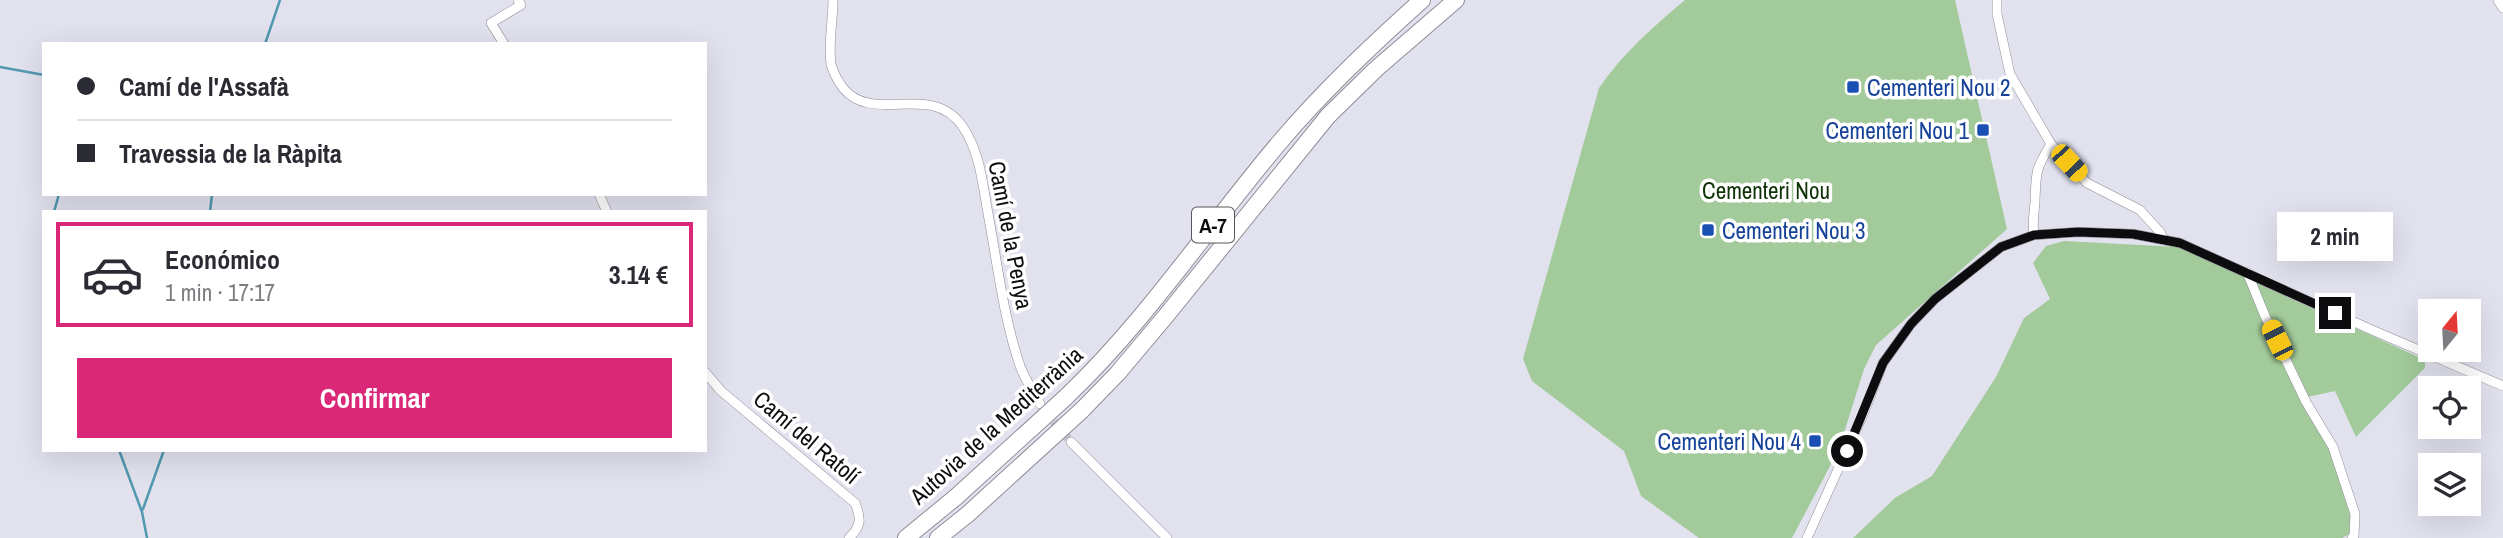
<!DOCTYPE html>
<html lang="es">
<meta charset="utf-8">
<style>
body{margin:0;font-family:"Archivo Narrow",sans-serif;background:#f7f7f7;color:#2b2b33;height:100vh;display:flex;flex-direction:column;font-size:26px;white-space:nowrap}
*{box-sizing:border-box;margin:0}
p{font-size:23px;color:#7c7c81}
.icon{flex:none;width:38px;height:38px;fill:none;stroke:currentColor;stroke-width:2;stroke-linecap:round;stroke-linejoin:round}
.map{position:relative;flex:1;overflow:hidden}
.sheet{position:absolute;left:42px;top:210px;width:665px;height:242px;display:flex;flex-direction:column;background:#fff;border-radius:0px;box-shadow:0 7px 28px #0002}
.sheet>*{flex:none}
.banner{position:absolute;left:42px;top:42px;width:665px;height:154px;border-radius:0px;box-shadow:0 7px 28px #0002;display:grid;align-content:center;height:154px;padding:0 35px;background:#fff}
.needle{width:46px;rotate:18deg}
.buttons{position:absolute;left:2418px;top:299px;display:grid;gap:14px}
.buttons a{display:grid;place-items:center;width:63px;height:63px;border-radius:0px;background:#fff;box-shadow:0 7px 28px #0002;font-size:35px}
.end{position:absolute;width:32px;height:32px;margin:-16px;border:9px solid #0d0d10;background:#fff;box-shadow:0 0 0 4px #fff}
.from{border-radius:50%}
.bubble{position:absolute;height:49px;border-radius:0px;background:#fff;box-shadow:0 7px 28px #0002;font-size:23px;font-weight:700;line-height:49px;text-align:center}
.car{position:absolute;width:21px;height:42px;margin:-21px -10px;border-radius:9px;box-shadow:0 0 5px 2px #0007;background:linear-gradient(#f5c518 24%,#345 0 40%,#f5c518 0 76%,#345 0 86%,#f5c518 0)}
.banner b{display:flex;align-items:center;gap:24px;height:66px;font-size:26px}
.banner b+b{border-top:2px solid #e1e1e2}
.banner i{width:18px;height:18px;background:#2b2b33}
ul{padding:12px 0 0;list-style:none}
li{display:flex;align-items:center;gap:21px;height:105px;margin:0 14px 10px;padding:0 21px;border:4px solid transparent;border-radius:0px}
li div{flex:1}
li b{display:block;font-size:26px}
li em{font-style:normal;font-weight:700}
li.on{border-color:#db2777}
li>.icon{width:63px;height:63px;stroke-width:1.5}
.primary-button{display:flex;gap:14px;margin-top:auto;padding:14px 35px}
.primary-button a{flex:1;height:80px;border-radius:0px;background:#db2777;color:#fff;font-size:28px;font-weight:700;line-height:80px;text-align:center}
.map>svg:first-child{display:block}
</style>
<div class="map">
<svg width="2503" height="538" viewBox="0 0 2503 538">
<rect width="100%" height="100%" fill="#e1e2ee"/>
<!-- green -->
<g fill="#a2ca9a">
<path d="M 1685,0 L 1955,0 L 2007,229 L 1876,345 L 1864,369 L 1839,449 L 1792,538 L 1699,538 L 1641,496 L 1624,451 L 1532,381 L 1523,359 L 1599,88 C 1623,53 1653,27 1685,0 Z"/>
<path d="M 2064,241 L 2178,247 L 2425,360 L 2425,368 L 2356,437 L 2335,391 L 2307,397 L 2331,450 L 2355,519 L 2351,533 L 2342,538 L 1853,538 L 1895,498 L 1932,476 L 1996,377 L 2024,318 L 2050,299 L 2033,263 L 2046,246 Z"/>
</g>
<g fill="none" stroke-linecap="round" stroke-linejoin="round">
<!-- stream -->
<g stroke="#5198b0" stroke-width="2.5">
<path d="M 265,44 L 280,0"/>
<path d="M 0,67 L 44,75"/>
<path d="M 54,212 L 59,194"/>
<path d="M 210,212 L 212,194"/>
<path d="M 119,450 L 142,512 L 147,538"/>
<path d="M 143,509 L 164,450"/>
</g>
<!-- minor-tunnel -->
<path stroke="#c1c2cd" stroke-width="9" stroke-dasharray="9 4.5" stroke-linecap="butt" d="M 1045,411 L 1071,442"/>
<defs>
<g id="minor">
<path d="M 833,0 C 833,21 828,44 831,64 C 833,72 838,81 843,88 C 874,126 931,80 963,127 C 981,154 983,188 989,219 C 998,268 1004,319 1020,366 C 1025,379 1033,391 1040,404"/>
<path d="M 1997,0 L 1997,14 L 2010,74 L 2051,144 L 2087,183 L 2140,210 L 2160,232 L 2164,240"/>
<path d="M 2498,0 L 2503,8"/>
<path d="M 504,44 L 491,23 L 521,5 L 518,0"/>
<path d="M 599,194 L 607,212"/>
<path d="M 2034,235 C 2032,223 2034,214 2035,202 C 2036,172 2035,170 2051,144"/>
<path d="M 2247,272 L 2265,316 L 2306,402 L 2333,447 L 2355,514 L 2354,536 L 2352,538"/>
<path d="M 705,372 L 721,391 L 855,503 C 861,518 862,526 849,538"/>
<path d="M 1071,442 L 1167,538"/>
<path d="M 1807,538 L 1864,412 L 1883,363 L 1911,324 L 1935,299 L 2001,247 L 2034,235 L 2078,232 L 2133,234 L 2180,243 L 2372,330 L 2503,386"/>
</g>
<g id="motorway">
<path d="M 1066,397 C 1146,321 1208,227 1279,143 C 1323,91 1372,45 1422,0"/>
<path d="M 1082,410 L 1117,374 L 1165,317 L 1328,116 L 1376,69 L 1456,0"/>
<path d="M 906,538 L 956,497"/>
<path d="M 938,538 L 968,514"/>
</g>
</defs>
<!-- minor casing -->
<use href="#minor" stroke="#8d8d98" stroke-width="10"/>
<!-- motorway casing -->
<use href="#motorway" stroke="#8d8d98" stroke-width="18"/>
<!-- minor -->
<use href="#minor" stroke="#fff" stroke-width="9"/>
<!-- motorway -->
<use href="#motorway" stroke="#fff" stroke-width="16"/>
<defs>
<g id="motorway-bridge">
<path d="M 956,497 L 1066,397"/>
<path d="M 968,514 L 1082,410"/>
</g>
</defs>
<!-- motorway-bridge casing -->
<use href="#motorway-bridge" stroke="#8d8d98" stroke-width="18" stroke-linecap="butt"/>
<!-- motorway-bridge -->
<use href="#motorway-bridge" stroke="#fff" stroke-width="16"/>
</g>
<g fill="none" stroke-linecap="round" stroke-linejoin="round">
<!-- route -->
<path stroke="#0d0d10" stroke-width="9" d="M 1847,451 L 1883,363 L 1911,324 L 1935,299 L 2001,247 L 2034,235 L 2078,232 L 2133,234 L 2180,243 L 2335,313"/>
</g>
<!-- markers -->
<g fill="#1a4fb4" stroke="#fff" stroke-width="2.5">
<rect x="1846" y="80" width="14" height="14" rx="3.5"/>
<rect x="1976" y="123" width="14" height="14" rx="3.5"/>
<rect x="1701" y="223" width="14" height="14" rx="3.5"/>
<rect x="1808" y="434" width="14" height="14" rx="3.5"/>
</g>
<g text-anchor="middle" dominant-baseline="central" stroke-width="7" stroke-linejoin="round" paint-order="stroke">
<!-- shield labels -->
<rect fill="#fff" stroke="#565658" stroke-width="2" x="1192" y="207.5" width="42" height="35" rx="5"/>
<g font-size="21" font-weight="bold" fill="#0d0d10">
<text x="1213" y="225">A-7</text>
</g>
<!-- transit labels -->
<g font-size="23" fill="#164399" stroke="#fff" text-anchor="start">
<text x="1867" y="87">Cementeri Nou 2</text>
<text x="1969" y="130" text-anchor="end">Cementeri Nou 1</text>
<text x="1722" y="230">Cementeri Nou 3</text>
<text x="1801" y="441" text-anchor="end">Cementeri Nou 4</text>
</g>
<!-- park labels -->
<g font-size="23" fill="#0e3306" stroke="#fff">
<text x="1766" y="190">Cementeri Nou</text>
</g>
<!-- street labels -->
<g font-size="23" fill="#0d0d10" stroke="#fff">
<text transform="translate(1011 235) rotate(79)">Camí de la Penya</text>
<text transform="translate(996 425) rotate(-42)">Autovia de la Mediterrània</text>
<text transform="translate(807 437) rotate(40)">Camí del Ratolí</text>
</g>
</g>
</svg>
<div class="buttons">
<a><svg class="needle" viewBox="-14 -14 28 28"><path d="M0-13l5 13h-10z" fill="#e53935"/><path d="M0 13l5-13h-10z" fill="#7c7c81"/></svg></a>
<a><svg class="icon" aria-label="locate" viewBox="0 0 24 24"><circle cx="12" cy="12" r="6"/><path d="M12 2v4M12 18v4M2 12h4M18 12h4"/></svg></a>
<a><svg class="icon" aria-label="layers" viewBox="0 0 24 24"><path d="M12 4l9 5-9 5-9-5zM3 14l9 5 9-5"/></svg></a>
</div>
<i class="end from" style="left:1847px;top:451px"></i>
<i class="end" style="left:2335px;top:313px"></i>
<div class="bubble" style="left:2277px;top:212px;width:116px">2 min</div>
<i class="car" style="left:2069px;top:163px;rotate:137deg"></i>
<i class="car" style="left:2277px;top:340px;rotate:334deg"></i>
<div class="banner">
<b><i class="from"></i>Camí de l'Assafà</b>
<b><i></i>Travessia de la Ràpita</b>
</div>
<section class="sheet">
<ul>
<li class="on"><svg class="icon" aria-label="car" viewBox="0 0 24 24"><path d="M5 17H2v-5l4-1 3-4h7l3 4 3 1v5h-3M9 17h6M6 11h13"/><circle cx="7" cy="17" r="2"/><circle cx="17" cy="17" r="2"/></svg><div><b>Económico</b><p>1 min · 17:17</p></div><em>3.14 €</em></li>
</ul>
<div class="primary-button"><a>Confirmar</a></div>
</section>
</div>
